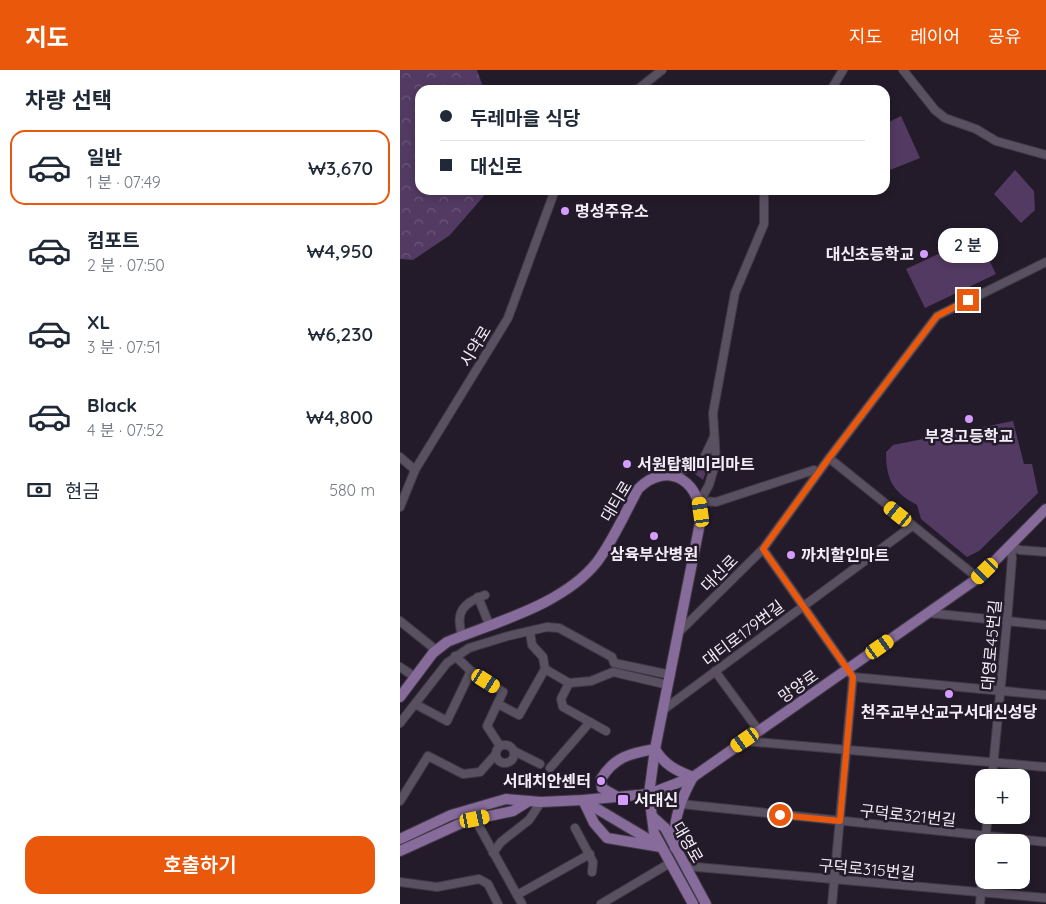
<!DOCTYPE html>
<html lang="ko">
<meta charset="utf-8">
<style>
body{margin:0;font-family:Quicksand,"Noto Sans KR",sans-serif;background:#f2f2f3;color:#1f2937;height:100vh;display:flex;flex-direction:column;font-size:19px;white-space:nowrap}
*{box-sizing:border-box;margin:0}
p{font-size:16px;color:#747a83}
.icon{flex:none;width:28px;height:28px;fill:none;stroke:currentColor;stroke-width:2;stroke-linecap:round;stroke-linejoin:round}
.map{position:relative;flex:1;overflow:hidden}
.panel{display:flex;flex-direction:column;background:#fff;width:400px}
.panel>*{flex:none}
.hud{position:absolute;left:15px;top:15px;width:475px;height:110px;border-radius:15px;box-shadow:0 2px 8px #0003;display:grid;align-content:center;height:110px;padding:0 25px;background:#fff}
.buttons{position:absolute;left:575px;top:699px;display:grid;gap:10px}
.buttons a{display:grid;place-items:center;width:55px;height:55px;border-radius:10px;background:#fff;box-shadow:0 2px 8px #0003;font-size:25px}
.end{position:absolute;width:22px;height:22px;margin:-11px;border:6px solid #ea580c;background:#fff;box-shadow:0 0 0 2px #fff}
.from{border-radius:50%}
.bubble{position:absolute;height:35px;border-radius:15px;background:#fff;box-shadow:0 2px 8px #0003;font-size:16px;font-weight:600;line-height:35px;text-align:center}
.car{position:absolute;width:15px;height:30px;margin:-15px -8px;border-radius:6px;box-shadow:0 0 4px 1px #0007;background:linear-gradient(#f5c518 24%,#345 0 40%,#f5c518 0 76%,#345 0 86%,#f5c518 0)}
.hud b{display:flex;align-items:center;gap:18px;height:48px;font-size:19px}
.hud b+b{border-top:1px solid #e0e1e3}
.hud i{width:12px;height:12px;background:#1f2937}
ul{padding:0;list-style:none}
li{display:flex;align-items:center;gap:15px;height:75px;margin:0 10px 8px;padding:0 15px;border:2px solid transparent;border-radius:15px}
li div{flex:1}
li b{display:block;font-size:19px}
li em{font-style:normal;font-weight:600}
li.current{border-color:#ea580c}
li>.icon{width:45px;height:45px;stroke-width:1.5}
h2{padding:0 25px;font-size:22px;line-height:60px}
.pay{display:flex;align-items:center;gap:12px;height:55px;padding:0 25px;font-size:19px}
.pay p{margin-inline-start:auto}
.button{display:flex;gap:10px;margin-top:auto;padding:10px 25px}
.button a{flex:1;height:58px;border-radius:15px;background:#ea580c;color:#fff;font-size:20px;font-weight:600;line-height:58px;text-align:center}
header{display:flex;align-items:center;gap:30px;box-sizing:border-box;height:70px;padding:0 25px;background:#ea580c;color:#fff}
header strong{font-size:24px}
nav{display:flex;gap:28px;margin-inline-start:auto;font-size:18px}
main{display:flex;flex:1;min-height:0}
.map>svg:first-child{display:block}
</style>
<header>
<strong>지도</strong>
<nav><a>지도</a><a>레이어</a><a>공유</a></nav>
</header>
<main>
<section class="panel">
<h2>차량 선택</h2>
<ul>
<li class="current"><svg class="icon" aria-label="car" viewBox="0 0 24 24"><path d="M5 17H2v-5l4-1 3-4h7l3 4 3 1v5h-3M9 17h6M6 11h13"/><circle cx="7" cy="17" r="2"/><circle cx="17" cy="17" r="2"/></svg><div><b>일반</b><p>1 분 · 07:49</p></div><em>₩3,670</em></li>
<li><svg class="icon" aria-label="car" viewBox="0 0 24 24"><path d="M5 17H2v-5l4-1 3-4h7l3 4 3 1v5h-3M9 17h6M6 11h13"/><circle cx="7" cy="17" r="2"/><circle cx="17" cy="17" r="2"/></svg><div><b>컴포트</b><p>2 분 · 07:50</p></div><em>₩4,950</em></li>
<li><svg class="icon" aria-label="car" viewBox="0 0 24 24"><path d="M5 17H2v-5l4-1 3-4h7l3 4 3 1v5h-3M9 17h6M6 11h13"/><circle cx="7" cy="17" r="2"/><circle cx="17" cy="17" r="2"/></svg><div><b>XL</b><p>3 분 · 07:51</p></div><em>₩6,230</em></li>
<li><svg class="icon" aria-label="car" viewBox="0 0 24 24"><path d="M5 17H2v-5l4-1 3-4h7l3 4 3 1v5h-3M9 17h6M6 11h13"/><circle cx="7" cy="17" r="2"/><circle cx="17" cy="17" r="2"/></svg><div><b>Black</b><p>4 분 · 07:52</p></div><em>₩4,800</em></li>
</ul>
<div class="pay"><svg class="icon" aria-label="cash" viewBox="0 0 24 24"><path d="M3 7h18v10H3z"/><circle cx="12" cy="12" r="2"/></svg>현금<p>580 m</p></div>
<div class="button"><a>호출하기</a></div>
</section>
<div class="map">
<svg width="646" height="834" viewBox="0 0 646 834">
<defs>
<pattern id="forest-crowns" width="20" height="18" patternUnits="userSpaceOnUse" patternTransform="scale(1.25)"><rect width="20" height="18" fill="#523a62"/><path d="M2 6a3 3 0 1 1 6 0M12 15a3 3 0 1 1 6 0" fill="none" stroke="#6b5779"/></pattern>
</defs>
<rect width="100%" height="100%" fill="#241b2a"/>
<!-- grass -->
<g fill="#523a62">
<path d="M 501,46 L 520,88 L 485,102 L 485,54 Z"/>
<path d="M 615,100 L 634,121 L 635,140 L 621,153 L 594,124 Z"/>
<path d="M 577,166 L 596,204 L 525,238 L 506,199 Z"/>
<path d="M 613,351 L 624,394 L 632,394 L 638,423 L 579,481 L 567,487 L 521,449 L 517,435 C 493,422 486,410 486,382 L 493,375 Z"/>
<path d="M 306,391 L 309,393 L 303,410 L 290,400 L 297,398 Z"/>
</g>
<!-- forest -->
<path fill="url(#forest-crowns)" d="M 0,0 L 77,0 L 84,20 L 20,20 L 20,120 L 89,120 L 50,165 L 13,190 L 0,189 Z"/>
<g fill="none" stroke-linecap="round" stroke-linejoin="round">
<defs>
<g id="minor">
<path d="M 503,0 L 535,40 L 545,48 L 576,59 L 596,71 L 646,85"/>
<path d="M 237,20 L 262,0"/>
<path d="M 431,20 L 443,0"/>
<path d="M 364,120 L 364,154 L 335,223 L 313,343 L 316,391 L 309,415 L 300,431 L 316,432 L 414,400 L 418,402"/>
<path d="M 0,387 L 15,400"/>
<path d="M 429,388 L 578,508"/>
<path d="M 271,406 L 303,390 L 314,367"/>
<path d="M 0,437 L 15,400 L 108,248 L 155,120"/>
<path d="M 363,479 L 453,607 L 432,834"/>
<path d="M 78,527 L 89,554"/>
<path d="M 529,543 L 646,555"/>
<path d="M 0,551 L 36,580"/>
<path d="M 130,562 L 132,575 L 143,587 L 145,599"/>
<path d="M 279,562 L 363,479 L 429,388 L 537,246 L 646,192"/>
<path d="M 62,565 C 55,542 63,533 85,525"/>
<path d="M 55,586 L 71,601"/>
<path d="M 0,597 L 15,607"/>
<path d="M 315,601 L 359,661"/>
<path d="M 453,607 L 646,625"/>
<path d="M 169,613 L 161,629 L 163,637 L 206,661"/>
<path d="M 15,634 L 47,651 L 71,601 L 103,622 L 87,656 L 100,676"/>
<path d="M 98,634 L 119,645 L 145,599 L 169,613 L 191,611 L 213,602 L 268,615"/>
<path d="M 263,640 L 512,456"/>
<path d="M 0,653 L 47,593 L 69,578 L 108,566 L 147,557 L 159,558 L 212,587 L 214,593 L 271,605"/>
<path d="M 345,671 L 646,697"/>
<circle cx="105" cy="684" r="9"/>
<path d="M 114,681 L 140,694"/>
<path d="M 150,698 L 190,652"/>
<path d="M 592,708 L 607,552 L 612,488 L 611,476 L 620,480 L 646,482"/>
<path d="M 249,724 L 281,734 L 646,772"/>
<path d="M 0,731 L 28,686 L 63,704 L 80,702 L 96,684"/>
<path d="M 75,749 L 122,834"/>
<path d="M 175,758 L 193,792 L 192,802"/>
<path d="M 585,772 L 588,745"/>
<path d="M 93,783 L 101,772 L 129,750 L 141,732"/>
<path d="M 285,796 L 646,828"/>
<path d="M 0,812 L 37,817 L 79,809 L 88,814 L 98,834"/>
<path d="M 117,825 L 190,784"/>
<path d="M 201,834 L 270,793"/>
<path d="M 580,834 L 584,785"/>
</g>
<g id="major">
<path d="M 0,627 L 33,583 L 47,572 C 95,552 163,535 197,492 C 213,471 225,443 238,419 C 269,388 304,414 300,453 L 255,679 L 249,724 L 254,763 L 293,834"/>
<path d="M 216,726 L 202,718 L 201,709 C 214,687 231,683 255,679 C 264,695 277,701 293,707 C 281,728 272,754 275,778"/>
<path d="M 183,730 L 194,753 L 207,768 L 261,777"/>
<path d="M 184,731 L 253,772"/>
<path d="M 254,748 L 265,758 L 306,834"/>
<path d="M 0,769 L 51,745 L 106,729 L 141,732 L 183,730 L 249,724 L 293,707 L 578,508 L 646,439"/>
<path d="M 0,781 L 66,751 L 113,741 L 129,731"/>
</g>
</defs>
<!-- minor casing -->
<use href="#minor" stroke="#403945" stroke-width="10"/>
<!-- major casing -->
<use href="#major" stroke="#403945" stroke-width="12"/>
<!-- minor -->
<use href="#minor" stroke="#595061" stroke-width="8"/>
<!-- major -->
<use href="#major" stroke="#866b9b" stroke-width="10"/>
</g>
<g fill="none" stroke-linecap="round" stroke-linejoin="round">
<!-- route -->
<path stroke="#ea580c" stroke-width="6" d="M 380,745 L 440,751 L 453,607 L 363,479 L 429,388 L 537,246 L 568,230"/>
</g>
<!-- markers -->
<g fill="#d49cfc" stroke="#241b2a" stroke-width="2">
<circle cx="165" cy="141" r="5"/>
<circle cx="524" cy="184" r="5"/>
<circle cx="569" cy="349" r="5"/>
<circle cx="227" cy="394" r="5"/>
<circle cx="254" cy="466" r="5"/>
<circle cx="391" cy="485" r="5"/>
<circle cx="549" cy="624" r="5"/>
<circle cx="201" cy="711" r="5"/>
<rect x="217" y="724" width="12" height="12" rx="2.5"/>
</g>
<g text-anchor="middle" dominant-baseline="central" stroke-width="5" stroke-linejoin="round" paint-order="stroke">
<!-- poi labels -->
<g font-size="16" font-weight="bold" fill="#f3edf8" stroke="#241b2a" text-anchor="start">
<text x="175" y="141">명성주유소</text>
<text x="514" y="184" text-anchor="end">대신초등학교</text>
<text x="569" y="366" text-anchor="middle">부경고등학교</text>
<text x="237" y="394">서원탑훼미리마트</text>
<text x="254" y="484" text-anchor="middle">삼육부산병원</text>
<text x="401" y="485">까치할인마트</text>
<text x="549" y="642" text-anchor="middle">천주교부산교구서대신성당</text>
<text x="191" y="711" text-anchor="end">서대치안센터</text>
<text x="234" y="730">서대신</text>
</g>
<!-- street labels -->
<g font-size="16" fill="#f3edf8" stroke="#241b2a">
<text transform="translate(75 276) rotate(-59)">시약로</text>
<text transform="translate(216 431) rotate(-59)">대티로</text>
<text transform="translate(319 503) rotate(-45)">대신로</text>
<text transform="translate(343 563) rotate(-37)">대티로179번길</text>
<text transform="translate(591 575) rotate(-85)">대영로45번길</text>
<text transform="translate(398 616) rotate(-35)">망양로</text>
<text transform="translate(508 745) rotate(6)">구덕로321번길</text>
<text transform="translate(288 772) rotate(60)">대영로</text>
<text transform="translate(467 799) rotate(5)">구덕로315번길</text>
</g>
</g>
</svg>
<div class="buttons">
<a>+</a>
<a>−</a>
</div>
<i class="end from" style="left:380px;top:745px"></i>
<i class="end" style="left:568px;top:230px"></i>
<div class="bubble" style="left:538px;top:158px;width:60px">2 분</div>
<i class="car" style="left:301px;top:442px;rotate:352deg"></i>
<i class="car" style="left:498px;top:444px;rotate:309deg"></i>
<i class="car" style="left:585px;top:501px;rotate:226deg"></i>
<i class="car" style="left:480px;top:577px;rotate:55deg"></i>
<i class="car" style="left:86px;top:611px;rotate:122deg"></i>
<i class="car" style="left:345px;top:670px;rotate:235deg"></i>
<i class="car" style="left:75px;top:749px;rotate:78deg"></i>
<div class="hud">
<b><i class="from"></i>두레마을 식당</b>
<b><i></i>대신로</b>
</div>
</div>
</main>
